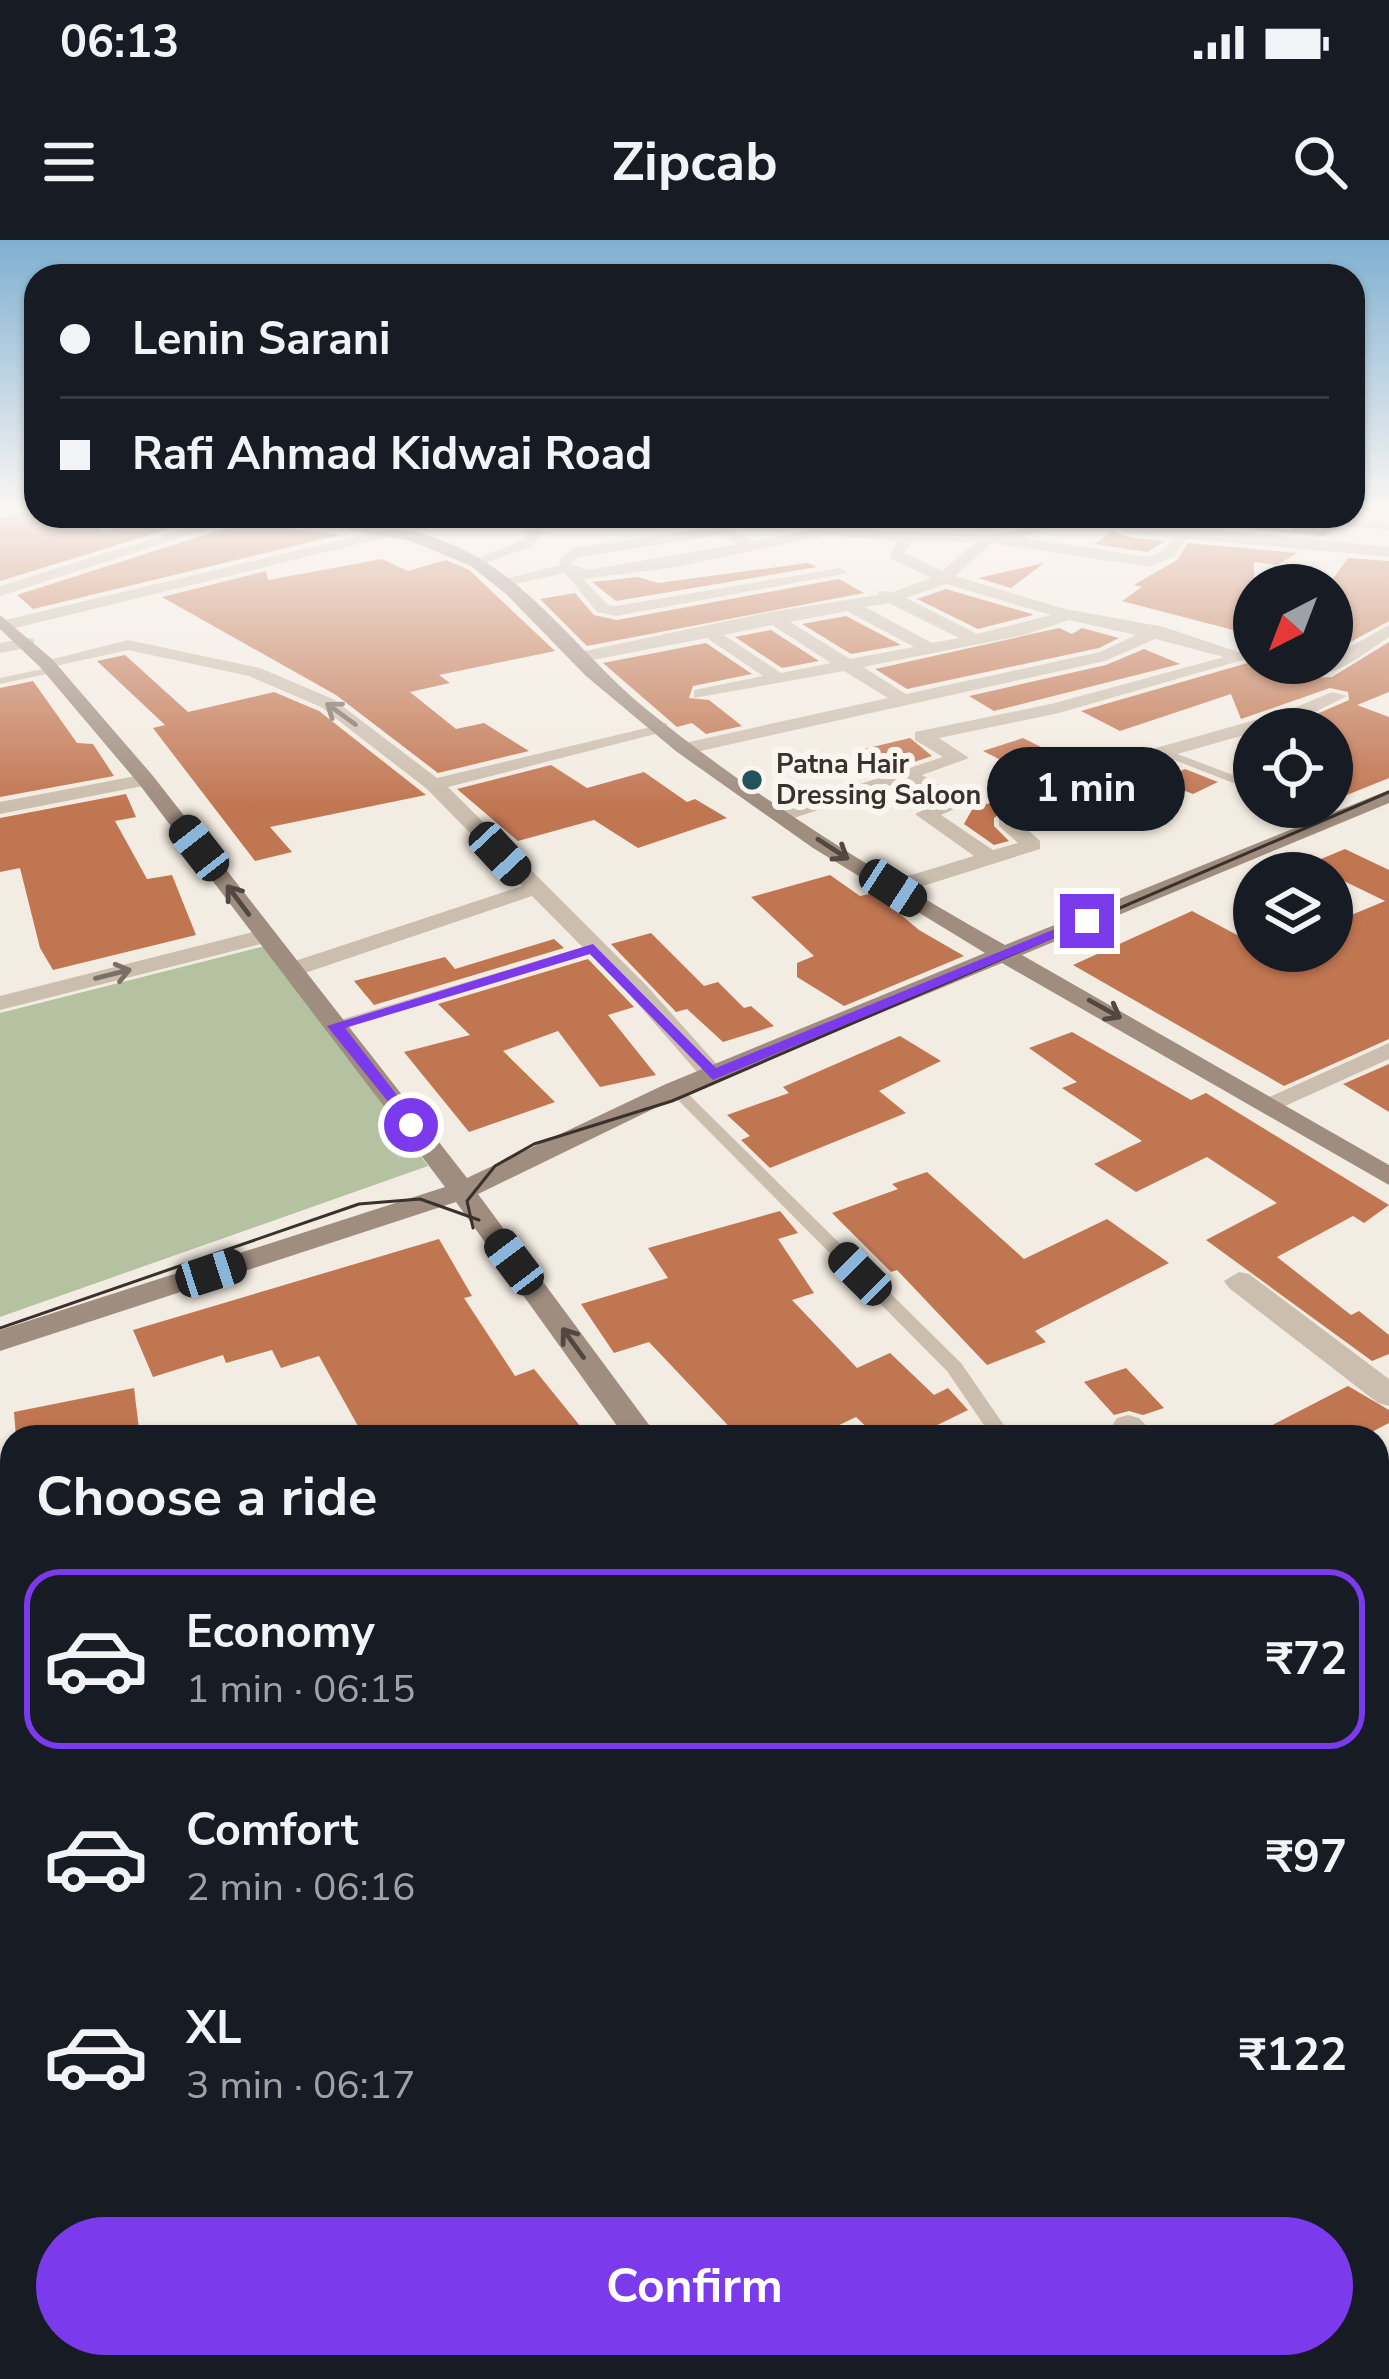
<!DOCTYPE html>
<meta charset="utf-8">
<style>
body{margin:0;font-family:"Nunito Sans",sans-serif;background:#20242c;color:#f1f3f6;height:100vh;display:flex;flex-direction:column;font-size:45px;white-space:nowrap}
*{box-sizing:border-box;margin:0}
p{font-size:39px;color:#9ea1a6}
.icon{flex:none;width:66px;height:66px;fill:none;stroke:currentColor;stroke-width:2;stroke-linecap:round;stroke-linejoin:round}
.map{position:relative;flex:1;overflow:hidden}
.drawer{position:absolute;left:0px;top:1185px;width:1389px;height:954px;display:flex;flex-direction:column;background:#171b24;border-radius:36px 36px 0 0;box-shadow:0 3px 9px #0004}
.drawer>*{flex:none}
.top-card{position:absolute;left:24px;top:24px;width:1341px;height:264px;border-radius:36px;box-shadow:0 3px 9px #0004;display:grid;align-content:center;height:264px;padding:0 36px;background:#171b24}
.needle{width:78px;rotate:222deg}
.buttons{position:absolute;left:1233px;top:324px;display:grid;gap:24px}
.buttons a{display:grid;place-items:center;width:120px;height:120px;border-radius:50%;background:#171b24;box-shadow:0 3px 9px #0004;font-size:60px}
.end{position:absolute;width:54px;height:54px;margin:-27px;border:15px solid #7c3aed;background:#fff;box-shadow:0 0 0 6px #fff}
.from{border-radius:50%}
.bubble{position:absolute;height:84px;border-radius:42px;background:#171b24;box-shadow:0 3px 9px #0004;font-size:39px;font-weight:700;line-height:84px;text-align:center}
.car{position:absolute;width:36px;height:72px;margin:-36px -18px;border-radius:15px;box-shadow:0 0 9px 3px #0007;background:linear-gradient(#222 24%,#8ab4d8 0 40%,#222 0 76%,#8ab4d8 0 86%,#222 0)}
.top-card b{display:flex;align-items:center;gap:42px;height:114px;font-size:45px}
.top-card b+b{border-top:3px solid #363941}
.top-card i{width:30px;height:30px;background:#f1f3f6}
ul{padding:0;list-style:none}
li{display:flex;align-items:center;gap:36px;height:180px;margin:0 24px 18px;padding:0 12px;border:6px solid transparent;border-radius:36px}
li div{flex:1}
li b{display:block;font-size:45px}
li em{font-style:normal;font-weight:700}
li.selected{border-color:#7c3aed}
li>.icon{width:108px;height:108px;stroke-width:1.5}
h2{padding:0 36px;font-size:54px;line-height:144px}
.cta{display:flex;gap:24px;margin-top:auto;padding:24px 36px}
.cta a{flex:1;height:138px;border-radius:72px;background:#7c3aed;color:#fff;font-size:48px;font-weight:700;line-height:138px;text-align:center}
.status{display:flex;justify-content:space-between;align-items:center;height:84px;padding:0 60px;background:#171b24;direction:ltr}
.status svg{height:33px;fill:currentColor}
header{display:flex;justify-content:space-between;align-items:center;height:156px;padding:0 36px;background:#171b24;font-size:54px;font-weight:700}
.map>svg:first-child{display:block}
</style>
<div class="status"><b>06:13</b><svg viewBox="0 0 49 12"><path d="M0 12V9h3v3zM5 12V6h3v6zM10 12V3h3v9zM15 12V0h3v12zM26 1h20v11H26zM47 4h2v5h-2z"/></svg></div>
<header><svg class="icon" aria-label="menu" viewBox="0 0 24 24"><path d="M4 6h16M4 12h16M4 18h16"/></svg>Zipcab<svg class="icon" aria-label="search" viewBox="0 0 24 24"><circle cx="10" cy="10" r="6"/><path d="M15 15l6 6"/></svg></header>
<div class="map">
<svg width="1389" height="2139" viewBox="0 0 1389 2139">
<rect width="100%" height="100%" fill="#f3ece2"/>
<!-- green -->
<path fill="#b4c2a2" d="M 265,706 L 428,926 L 0,1077 L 0,773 Z"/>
<!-- building -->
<g fill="#c17652">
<path d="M 23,273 L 72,276 L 105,291 L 155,276 L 208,277 L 0,341 L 0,278 Z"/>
<path d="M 1175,276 L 1195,280 L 1222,276 L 1290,291 L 1302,284 L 1289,276 L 1342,276 L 1338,288 L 1324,296 L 1165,280 Z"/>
<path d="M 245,282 L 340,295 L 33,369 L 17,355 Z"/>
<path d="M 1112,292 L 1134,298 L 1165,301 L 1147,312 L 1095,304 Z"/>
<path d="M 1188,303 L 1297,313 L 1277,325 L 1254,322 L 1254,385 L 1241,392 L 1122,361 L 1142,347 L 1134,345 L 1177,320 Z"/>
<path d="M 1348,318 L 1389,321 L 1389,381 L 1332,412 L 1332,340 Z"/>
<path d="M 382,319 L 408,331 L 446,320 L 469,330 L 555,411 L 439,435 L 450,443 L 410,452 L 456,489 L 484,483 L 529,511 L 438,533 L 336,455 L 162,357 L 266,331 L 268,340 Z"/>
<path d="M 808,323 L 817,327 L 616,361 L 592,342 L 638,337 L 658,343 Z"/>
<path d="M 1044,323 L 1011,348 L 978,338 Z"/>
<path d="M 839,339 L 864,353 L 587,406 L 540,359 L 575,353 L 594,375 L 617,380 Z"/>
<path d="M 946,349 L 1032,374 L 1033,375 L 978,389 L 917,359 Z"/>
<path d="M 846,376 L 901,405 L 851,414 L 802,384 Z"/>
<path d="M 1059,388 L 1072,394 L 1082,388 L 1119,398 L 1099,408 L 907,449 L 875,429 Z"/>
<path d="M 771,390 L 819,421 L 782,428 L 735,397 Z"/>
<path d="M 1389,402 L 1389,452 L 1357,465 L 1389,477 L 1389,538 L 1332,561 L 1332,489 L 1282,489 L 1349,460 L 1348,452 L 1330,448 L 1241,479 L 1231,454 L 1120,491 L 1081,471 L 1251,422 L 1272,430 L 1283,425 L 1313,438 L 1332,437 Z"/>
<path d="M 706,403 L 752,434 L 693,446 L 689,458 L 709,460 L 742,486 L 706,494 L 692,483 L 677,487 L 603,423 Z"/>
<path d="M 1144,409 L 1180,424 L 994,471 L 969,456 L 1106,425 Z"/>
<path d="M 125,415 L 188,472 L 274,452 L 319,471 L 426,555 L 270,587 L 292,612 L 255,621 L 153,488 L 165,485 L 97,421 Z"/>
<path d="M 33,441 L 77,503 L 93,504 L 114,536 L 0,557 L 0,448 Z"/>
<path d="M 910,498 L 932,516 L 893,529 L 864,509 Z"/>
<path d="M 1023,498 L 1053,513 L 1013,526 L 983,511 Z"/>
<path d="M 551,525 L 587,548 L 644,532 L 687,562 L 695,559 L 727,578 L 638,608 L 594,580 L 518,601 L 457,549 Z"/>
<path d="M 1185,529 L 1218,542 L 1193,554 L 1160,541 Z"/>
<path d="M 126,554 L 136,577 L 115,581 L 147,639 L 172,635 L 196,695 L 53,730 L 40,708 L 20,628 L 0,632 L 0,578 Z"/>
<path d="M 990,563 L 1004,571 L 994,578 L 994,586 L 1009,601 L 994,605 L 964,584 L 973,568 Z"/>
<path d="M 1345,609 L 1389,630 L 1389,799 L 1284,846 L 1073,725 L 1192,671 L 1254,704 L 1254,711 L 1332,711 L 1332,683 L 1385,661 L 1309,624 Z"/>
<path d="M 830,635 L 860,656 L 875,653 L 919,690 L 964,716 L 844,766 L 797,737 L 797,723 L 814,716 L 751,657 Z"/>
<path d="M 651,693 L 704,746 L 718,742 L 744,768 L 751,766 L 774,786 L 723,802 L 687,769 L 676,772 L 611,704 Z"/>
<path d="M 554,699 L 564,708 L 374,765 L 354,741 L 445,717 L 455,729 Z"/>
<path d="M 588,719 L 634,767 L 608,775 L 656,835 L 600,847 L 558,791 L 503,811 L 555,862 L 469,892 L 404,812 L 470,795 L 438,764 Z"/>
<path d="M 1072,792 L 1191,860 L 1206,853 L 1389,965 L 1364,983 L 1353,976 L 1277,1017 L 1351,1075 L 1359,1071 L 1389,1095 L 1389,1114 L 1372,1121 L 1206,1000 L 1277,963 L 1207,917 L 1136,952 L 1094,924 L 1142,901 L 1062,848 L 1077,842 L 1029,808 Z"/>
<path d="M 900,796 L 941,821 L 879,851 L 906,873 L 770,928 L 741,900 L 750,896 L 727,875 L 789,853 L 783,847 Z"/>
<path d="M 1389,824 L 1389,872 L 1343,844 Z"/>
<path d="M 927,932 L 1024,1019 L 1107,979 L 1169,1023 L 1035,1091 L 1046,1102 L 987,1125 L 897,1030 L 891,1032 L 832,973 L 898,949 L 892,944 Z"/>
<path d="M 780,971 L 798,993 L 778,999 L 814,1053 L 792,1060 L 857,1128 L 890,1113 L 934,1155 L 948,1148 L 968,1170 L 913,1197 L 877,1197 L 856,1177 L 814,1197 L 739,1197 L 649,1102 L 614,1113 L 581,1064 L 668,1038 L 648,1008 Z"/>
<path d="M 439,999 L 472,1056 L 464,1058 L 515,1136 L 534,1129 L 589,1197 L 364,1197 L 319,1116 L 281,1128 L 272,1110 L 226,1123 L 223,1115 L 153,1137 L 133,1090 Z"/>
<path d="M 1126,1128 L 1164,1168 L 1143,1175 L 1129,1171 L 1114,1175 L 1084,1142 Z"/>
<path d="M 1348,1146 L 1389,1170 L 1389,1183 L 1362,1197 L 1249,1197 Z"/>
<path d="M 134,1148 L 140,1197 L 16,1197 L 14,1172 Z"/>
</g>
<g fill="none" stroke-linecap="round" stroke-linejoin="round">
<!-- service -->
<g fill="#cbbeae" fill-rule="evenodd">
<path d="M 0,265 L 5,265 L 0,268 Z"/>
<path d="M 52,427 L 57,430 L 56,432 L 0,444 L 0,438 Z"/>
<path d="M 1159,510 L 1167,510 L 1254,543 L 1254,551 L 1159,514 Z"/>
<path d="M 1290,567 L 1306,567 L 1329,579 L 1319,582 Z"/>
<path d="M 593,704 L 598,705 L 598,711 L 340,789 L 335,790 L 328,786 L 330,783 Z"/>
<path d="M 675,844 L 680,846 L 961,1123 L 1012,1197 L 992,1197 L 947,1131 L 670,852 L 667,849 L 670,846 Z"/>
<path d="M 12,1654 L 12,1676 L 0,1679 L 0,1657 Z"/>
<path d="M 12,1850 L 12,1878 L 0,1881 L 0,1853 Z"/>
<path d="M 442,2127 L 472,2127 L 475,2139 L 445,2139 Z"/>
</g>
<!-- minor -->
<g fill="#cbbeae" fill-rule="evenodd">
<path d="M 226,276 L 248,276 L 0,356 L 0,346 Z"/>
<path d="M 458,276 L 490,276 L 387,297 L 380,293 Z"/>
<path d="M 770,276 L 854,290 L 986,294 L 1011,292 L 1054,276 L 1073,276 L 1025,298 L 1148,317 L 1164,310 L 1177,291 L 1189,294 L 1175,316 L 1150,327 L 992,303 L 955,336 L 1065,369 L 1164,387 L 1253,417 L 1059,473 L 939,498 L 969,518 L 922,535 L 970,562 L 941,575 L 993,610 L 1018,603 L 999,586 L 999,578 L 1156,508 L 1287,471 L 1332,452 L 1347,456 L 1301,479 L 1170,516 L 1020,583 L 1040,601 L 1040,609 L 901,653 L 885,653 L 885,643 L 974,616 L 915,574 L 943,561 L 904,541 L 782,582 L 772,576 L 775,572 L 943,517 L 915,500 L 915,492 L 1051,464 L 1224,417 L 1155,399 L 1105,421 L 687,514 L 677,508 L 680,504 L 888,458 L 844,431 L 694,458 L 694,450 L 763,436 L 707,398 L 577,423 L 571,422 L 571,414 L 770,372 L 878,355 L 879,351 L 893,352 L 931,338 L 890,318 L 897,301 L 826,295 L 677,327 L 583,339 L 608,365 L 616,366 L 840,328 L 848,333 L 616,376 L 597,372 L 565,333 L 501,347 L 493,342 L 560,325 L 560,318 L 573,308 L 722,286 L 755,301 L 806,290 ZM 720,295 L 738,304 L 589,330 L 570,324 L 578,317 ZM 912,301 L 976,302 L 942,331 L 904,313 ZM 946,344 L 1051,375 L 977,394 L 906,358 ZM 889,363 L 959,398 L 932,403 L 865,367 ZM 847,371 L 914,407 L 850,419 L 790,382 ZM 1069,380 L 1136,395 L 1100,412 L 906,454 L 863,427 L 1024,395 ZM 772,385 L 831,423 L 781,433 L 724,395 Z"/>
<path d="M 1226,276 L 1270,276 L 1298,283 L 1291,287 Z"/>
<path d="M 1346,278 L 1389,284 L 1389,290 L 1341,285 Z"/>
<path d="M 1389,385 L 1389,397 C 1354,419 1325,451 1286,423 L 1332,423 L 1332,417 Z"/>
<path d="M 128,400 L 260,428 L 333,459 L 437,538 L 667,483 L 667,491 L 448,547 L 646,745 L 722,830 L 722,840 L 704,840 L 630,755 L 532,656 L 299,735 L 283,735 L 283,725 L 522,646 L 427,549 L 321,467 L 249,436 L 128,410 L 46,428 L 37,423 Z"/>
<path d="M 146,534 L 156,540 L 153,544 L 0,574 L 0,562 Z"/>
<path d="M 1389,803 L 1389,819 L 1276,870 L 1267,872 L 1254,864 Z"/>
<path d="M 1239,1032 L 1249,1034 L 1389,1139 L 1389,1166 L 1378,1163 L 1229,1048 L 1224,1041 Z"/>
<path d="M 1128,1175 L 1139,1178 L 1157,1197 L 1120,1197 L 1112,1186 L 1117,1178 Z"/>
<path d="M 1389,1340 L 1389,1369 L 1377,1373 L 1377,1344 Z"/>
<path d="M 1377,1576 L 1389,1581 L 1389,1629 L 1377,1625 Z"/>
</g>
<!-- tertiary -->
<g fill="#cbbeae" fill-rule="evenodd">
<path d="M 539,276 L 554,276 L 532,306 L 479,326 L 466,323 L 522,300 Z"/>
<path d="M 1077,276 L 1389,307 L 1389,317 L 1134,294 Z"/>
<path d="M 387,289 L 392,296 L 7,390 L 0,387 L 1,381 Z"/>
<path d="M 28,398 L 34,399 L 34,407 L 0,413 L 0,403 Z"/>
<path d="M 265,689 L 273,691 L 273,701 L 0,770 L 0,756 Z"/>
</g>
<!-- secondary -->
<g fill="#9f8d7f" fill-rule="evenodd">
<path d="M 272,276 C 335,276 411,282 468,312 C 537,348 586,420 646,469 C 757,559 880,635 1005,705 L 1389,550 L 1389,563 L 1022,715 L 1389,925 L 1389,945 L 1002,723 L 684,854 L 478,954 L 658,1197 L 625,1197 L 456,962 L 0,1111 L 0,1090 L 445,947 L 139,544 L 40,427 L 0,389 L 0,375 L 52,419 L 153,536 L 467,938 L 666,844 L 985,713 L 813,608 L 677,512 L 586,436 L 506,354 L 471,326 L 411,301 Z"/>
<path d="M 1389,2040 L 1389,2090 L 1377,2095 L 1377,2045 Z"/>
<path d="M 1377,2118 L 1386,2139 L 1333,2139 L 1328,2127 L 1377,2127 Z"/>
<path d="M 1186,2127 L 1262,2127 L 1257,2139 L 1181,2139 Z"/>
</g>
<!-- tram -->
<g stroke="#3a312c" stroke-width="3">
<path d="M 473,988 L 467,961 L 495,926 L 534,904 L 672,861 L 1389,552"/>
<path d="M 0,1088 L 359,964 L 420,959 L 479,980"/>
</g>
</g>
<!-- one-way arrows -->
<defs><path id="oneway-shaft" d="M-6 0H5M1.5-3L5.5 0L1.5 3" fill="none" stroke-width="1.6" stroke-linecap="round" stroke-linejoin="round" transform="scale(3)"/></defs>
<g stroke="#7b7066">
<use href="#oneway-shaft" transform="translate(341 474) rotate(-144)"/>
<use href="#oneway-shaft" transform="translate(113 734) rotate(-14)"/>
</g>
<g stroke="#534841">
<use href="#oneway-shaft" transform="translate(833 609) rotate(33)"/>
<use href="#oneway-shaft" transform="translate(238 660) rotate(-127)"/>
<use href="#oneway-shaft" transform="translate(1105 769) rotate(29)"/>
<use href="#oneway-shaft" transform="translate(573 1103) rotate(-126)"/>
</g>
<!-- sky -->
<linearGradient id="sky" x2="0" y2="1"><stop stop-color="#7fb0d1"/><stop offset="0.47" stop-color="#faf6f2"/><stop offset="1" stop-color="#faf6f2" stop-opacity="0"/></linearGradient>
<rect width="1389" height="565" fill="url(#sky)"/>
<!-- route -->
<path fill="#7c3aed" d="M 1082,678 L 1095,681 L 713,840 L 590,714 L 345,788 L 420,885 L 411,890 L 327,786 L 593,704 L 716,828 Z"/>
<!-- markers -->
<circle fill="#22525a" stroke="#faf6ef" stroke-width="4.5" cx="752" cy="540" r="12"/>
<g text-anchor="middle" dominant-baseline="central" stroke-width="12" stroke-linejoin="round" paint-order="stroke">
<!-- far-poi labels -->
<g font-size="27" font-weight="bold" fill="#3a312c" stroke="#faf6ef" text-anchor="start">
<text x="776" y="524">Patna Hair<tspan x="776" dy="31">Dressing Saloon</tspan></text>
</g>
</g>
</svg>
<div class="buttons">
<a><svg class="needle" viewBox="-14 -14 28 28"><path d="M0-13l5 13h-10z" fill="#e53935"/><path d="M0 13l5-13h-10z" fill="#9ea1a6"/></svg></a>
<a><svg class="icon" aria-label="locate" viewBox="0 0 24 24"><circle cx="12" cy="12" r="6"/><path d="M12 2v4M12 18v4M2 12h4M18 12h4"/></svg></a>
<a><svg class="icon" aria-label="layers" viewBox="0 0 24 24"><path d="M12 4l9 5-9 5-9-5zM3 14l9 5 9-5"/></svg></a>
</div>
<i class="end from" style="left:411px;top:885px"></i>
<i class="end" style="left:1087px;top:681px"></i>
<div class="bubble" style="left:987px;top:507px;width:198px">1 min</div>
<i class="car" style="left:199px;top:608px;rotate:322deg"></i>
<i class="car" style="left:500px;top:614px;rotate:137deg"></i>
<i class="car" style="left:893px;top:648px;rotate:123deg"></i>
<i class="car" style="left:514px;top:1022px;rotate:323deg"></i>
<i class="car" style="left:211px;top:1033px;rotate:72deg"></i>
<i class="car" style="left:860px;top:1034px;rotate:315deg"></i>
<div class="top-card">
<b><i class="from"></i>Lenin Sarani</b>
<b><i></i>Rafi Ahmad Kidwai Road</b>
</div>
<section class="drawer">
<h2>Choose a ride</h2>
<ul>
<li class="selected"><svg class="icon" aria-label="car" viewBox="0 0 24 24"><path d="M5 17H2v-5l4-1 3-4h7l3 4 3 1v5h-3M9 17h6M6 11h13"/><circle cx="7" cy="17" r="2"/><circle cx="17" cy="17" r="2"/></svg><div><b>Economy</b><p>1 min · 06:15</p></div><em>₹72</em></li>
<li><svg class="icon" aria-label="car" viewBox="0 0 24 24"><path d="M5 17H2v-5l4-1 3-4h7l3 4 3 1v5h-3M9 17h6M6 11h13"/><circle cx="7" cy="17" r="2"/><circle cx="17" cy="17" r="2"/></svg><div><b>Comfort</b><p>2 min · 06:16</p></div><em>₹97</em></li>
<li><svg class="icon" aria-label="car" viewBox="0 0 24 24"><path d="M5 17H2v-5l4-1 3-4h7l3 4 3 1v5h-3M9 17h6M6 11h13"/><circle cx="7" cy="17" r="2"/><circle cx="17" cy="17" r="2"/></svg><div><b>XL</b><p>3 min · 06:17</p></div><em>₹122</em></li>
</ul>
<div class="cta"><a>Confirm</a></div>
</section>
</div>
